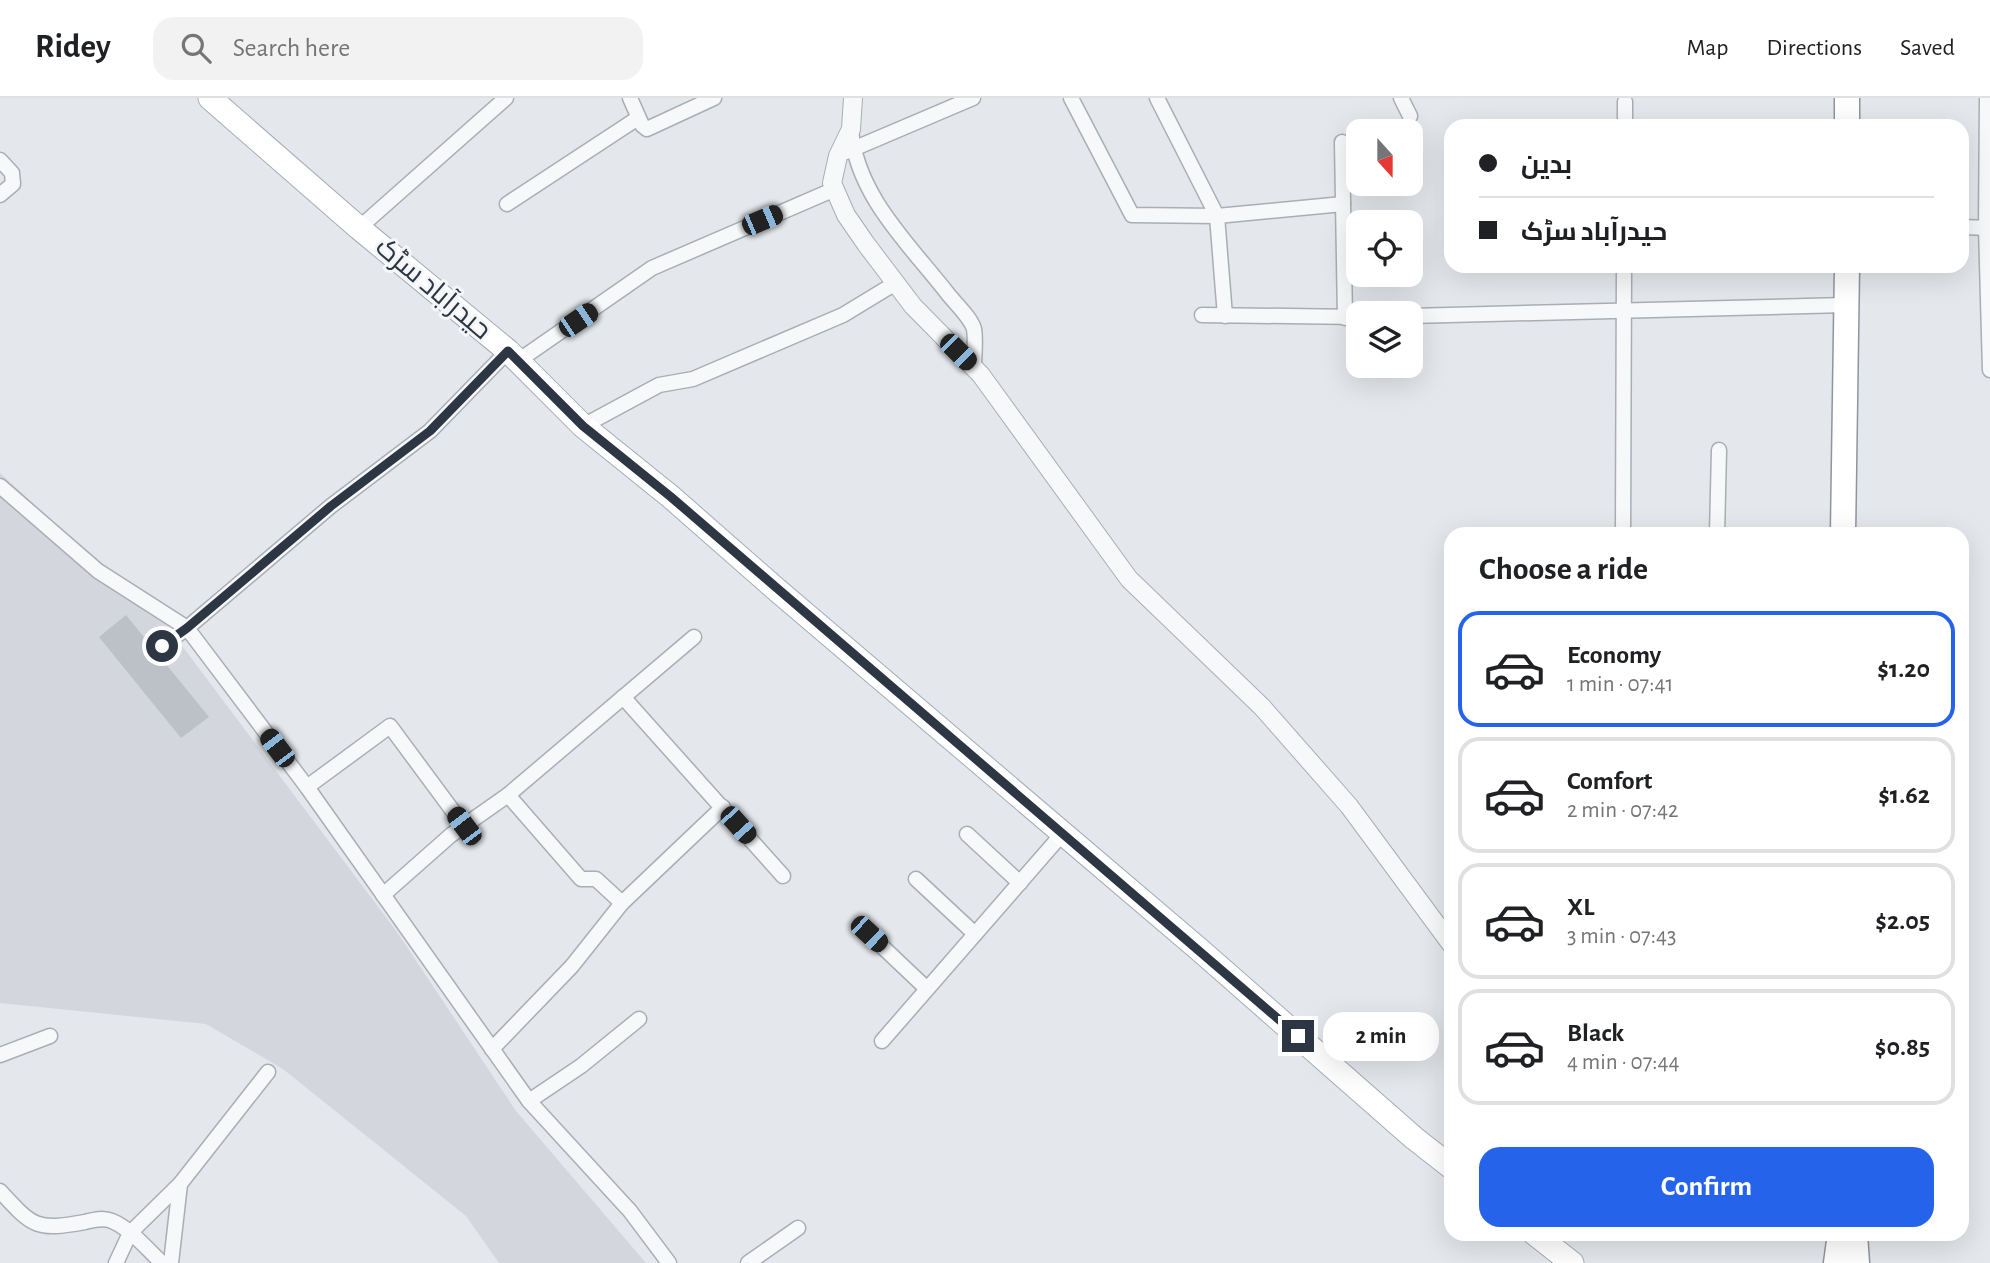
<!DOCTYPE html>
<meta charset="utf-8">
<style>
body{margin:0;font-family:"Alegreya Sans",Cairo,sans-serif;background:#f2f2f2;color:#202124;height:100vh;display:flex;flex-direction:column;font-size:26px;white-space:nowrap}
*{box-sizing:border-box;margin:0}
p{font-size:23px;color:#757577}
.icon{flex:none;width:38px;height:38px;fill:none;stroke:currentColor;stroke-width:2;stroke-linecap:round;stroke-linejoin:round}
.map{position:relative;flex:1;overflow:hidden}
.side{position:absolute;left:1444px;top:429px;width:525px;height:714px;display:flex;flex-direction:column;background:#fff;border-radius:21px;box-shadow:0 7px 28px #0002}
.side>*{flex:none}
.top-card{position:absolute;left:1444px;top:21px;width:525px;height:154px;border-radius:21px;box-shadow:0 7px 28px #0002;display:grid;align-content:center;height:154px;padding:0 35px;background:#fff}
.needle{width:46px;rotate:159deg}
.buttons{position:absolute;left:1346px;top:21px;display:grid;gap:14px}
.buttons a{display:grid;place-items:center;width:77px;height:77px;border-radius:14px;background:#fff;box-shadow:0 7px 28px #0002;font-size:35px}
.end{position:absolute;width:32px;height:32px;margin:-16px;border:9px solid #2d3643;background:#fff;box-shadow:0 0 0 4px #fff}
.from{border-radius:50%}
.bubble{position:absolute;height:49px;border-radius:21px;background:#fff;box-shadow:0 7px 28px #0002;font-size:23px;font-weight:600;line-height:49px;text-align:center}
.car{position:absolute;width:21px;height:42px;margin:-21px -10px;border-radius:9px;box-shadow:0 0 5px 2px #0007;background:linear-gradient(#222 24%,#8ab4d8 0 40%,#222 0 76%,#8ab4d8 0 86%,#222 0)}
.top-card b{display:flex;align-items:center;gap:24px;height:66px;font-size:26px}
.top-card b+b{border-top:2px solid #e0e0e0}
.top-card i{width:18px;height:18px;background:#202124}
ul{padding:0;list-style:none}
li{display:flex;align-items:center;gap:21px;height:116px;margin:0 14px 10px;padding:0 21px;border:4px solid #e0e0e0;border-radius:21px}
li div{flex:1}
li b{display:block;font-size:26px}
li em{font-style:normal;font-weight:600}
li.selected{border-color:#2563eb}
li>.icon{width:63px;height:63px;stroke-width:1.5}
h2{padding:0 35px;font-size:32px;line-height:84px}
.cta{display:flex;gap:14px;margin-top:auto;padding:14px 35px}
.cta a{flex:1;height:80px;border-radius:21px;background:#2563eb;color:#fff;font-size:28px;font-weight:600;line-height:80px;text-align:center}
header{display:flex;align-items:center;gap:42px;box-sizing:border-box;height:98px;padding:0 35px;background:#fff;border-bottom:2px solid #e0e0e0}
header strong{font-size:33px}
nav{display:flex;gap:38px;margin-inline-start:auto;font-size:24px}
.search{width:490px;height:63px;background:#f2f2f2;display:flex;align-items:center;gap:18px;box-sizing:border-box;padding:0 24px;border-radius:21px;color:#757577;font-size:26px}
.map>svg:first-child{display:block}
</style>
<header>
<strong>Ridey</strong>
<div class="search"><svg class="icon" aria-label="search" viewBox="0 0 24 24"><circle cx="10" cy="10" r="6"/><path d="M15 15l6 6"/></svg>Search here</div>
<nav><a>Map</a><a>Directions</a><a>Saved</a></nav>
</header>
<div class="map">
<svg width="1990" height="1165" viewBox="0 0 1990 1165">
<rect width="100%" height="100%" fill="#e4e7eb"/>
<!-- built -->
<path fill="#d3d7dd" d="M 0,375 L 168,529 L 397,834 L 516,1013 L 646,1165 L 499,1165 L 466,1118 L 283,971 L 206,926 L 0,905 Z"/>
<!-- building -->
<path fill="#bcc1c8" d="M 126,517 L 209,619 L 181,640 L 99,539 Z"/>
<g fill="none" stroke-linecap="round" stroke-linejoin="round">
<defs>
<g id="minor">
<path d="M 630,0 L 642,27 L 647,31 L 714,0"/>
<path d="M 1071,0 L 1132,117 L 1217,118 L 1343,106"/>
<path d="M 1157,0 L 1217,118 L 1225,218"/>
<path d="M 1401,0 L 1410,18"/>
<path d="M 1987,0 L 1986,130 L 1990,272"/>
<path d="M 1625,28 L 1625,4"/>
<path d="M 851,31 C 856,97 909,146 948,196 C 956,206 971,220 974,231 C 976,243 974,258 974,269"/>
<path d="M 1342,44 L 1345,220"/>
<path d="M 846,54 L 973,0"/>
<path d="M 0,62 L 12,75 L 13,86 L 0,97"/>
<path d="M 507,106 L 638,20"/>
<path d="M 1962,129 L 1990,130"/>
<path d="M 359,130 L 506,0"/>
<path d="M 1202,217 L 1358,219"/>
<path d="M 1410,218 L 1846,207"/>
<path d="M 518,263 L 652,170 L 835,91"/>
<path d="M 583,328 L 659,287 L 693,281 L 843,217 L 894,186"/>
<path d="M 0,388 L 98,473 L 187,530 L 307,689 L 529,1003 L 630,1113 L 669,1165"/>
<path d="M 1623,436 L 1624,168"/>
<path d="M 1717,436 L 1719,352"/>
<path d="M 162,548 L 187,530 L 331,408 L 430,333 L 508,253"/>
<path d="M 623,599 L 783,778"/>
<path d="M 307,689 L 390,628 L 464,728"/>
<path d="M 508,697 L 581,781 L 596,781 L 622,805"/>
<path d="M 967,736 L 1020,785"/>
<path d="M 916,781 L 975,836"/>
<path d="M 383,797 L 451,737 L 508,697 L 694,539"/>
<path d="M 869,836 L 927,891"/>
<path d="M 882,943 L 1063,735"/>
<path d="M 492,951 L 572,868 L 622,805 L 723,709"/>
<path d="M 0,957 L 50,938"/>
<path d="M 529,1003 L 581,968 L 639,921"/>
<path d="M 0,1093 C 33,1129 36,1133 85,1124 C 93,1122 103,1119 112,1123 C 131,1131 147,1151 162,1165"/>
<path d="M 116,1165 L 130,1135 L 180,1086"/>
<path d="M 171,1165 L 180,1086 L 268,974"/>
<path d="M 748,1165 L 798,1130"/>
</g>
<path id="tertiary" d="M 853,0 L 851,31 L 838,58 L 832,85 L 846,117 L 866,146 L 913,208 L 981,277 L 1129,481 L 1262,609 L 1349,708 L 1451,846"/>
<g id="primary">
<path d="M 210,0 L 359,130 L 508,253 L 583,328 L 671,399 L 777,492 L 1201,853 L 1414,1040 L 1451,1069"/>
<path d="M 1535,1136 L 1572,1165"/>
</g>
<g id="trunk">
<path d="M 1847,28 L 1847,0"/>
<path d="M 1843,436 L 1847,168"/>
<path d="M 1855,1136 L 1857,1165"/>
<path d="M 1836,1165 L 1840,1136"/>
</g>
</defs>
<!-- minor casing -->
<use href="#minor" stroke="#a9aeb5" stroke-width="17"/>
<!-- tertiary casing -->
<use href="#tertiary" stroke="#a9aeb5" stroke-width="20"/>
<!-- primary casing -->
<use href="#primary" stroke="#a4acb6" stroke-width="25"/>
<!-- trunk casing -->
<use href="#trunk" stroke="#8d95a1" stroke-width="27"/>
<!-- minor -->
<use href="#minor" stroke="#f7f8fa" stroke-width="14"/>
<!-- tertiary -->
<use href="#tertiary" stroke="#f7f8fa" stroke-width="18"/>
<!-- primary -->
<use href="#primary" stroke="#fff" stroke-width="23"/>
<!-- trunk -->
<use href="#trunk" stroke="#fff" stroke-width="24"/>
</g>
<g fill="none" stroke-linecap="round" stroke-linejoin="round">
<!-- route -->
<path stroke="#2d3643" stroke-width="9" d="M 162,548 L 187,530 L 331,408 L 430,333 L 508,253 L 583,328 L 671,399 L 1298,938"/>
</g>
<g text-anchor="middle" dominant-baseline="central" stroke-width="6" stroke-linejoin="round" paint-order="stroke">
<!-- street labels -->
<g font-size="28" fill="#2d3643" stroke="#f4f6f8">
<text transform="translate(433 191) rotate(40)">حیدرآباد سڑک</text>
</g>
</g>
</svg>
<div class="buttons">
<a><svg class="needle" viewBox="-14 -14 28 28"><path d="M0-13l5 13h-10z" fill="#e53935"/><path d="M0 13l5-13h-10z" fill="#757577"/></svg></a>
<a><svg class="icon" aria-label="locate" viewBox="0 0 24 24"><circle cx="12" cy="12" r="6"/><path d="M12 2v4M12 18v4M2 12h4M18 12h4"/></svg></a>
<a><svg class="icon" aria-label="layers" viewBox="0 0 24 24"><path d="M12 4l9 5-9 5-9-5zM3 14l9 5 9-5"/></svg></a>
</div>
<i class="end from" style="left:162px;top:548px"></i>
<i class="end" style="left:1298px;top:938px"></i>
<div class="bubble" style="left:1323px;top:914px;width:116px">2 min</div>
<i class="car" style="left:762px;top:122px;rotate:67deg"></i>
<i class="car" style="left:578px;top:222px;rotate:56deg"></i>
<i class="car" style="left:958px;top:254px;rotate:135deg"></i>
<i class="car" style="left:277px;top:650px;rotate:323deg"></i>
<i class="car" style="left:738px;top:727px;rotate:138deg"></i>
<i class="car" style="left:464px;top:728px;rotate:323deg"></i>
<i class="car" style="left:869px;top:836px;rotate:133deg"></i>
<div class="top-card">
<b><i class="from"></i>بدين</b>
<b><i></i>حیدرآباد سڑک</b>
</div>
<section class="side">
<h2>Choose a ride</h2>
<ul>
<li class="selected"><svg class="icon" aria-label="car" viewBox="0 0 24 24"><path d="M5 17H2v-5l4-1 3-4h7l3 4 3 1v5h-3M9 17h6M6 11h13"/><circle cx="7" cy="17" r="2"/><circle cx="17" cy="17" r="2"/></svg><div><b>Economy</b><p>1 min · 07:41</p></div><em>$1.20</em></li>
<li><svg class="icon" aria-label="car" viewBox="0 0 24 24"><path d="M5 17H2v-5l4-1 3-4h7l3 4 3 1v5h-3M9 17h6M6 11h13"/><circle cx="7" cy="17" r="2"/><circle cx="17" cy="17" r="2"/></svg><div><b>Comfort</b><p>2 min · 07:42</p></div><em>$1.62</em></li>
<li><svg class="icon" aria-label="car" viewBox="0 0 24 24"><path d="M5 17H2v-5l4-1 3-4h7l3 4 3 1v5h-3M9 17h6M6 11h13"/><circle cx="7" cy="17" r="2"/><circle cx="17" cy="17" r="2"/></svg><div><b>XL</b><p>3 min · 07:43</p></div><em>$2.05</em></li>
<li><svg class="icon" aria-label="car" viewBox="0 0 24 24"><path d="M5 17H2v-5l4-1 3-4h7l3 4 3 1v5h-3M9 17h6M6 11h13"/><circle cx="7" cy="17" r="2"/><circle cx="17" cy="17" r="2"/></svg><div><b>Black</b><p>4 min · 07:44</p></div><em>$0.85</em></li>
</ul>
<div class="cta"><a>Confirm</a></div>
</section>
</div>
